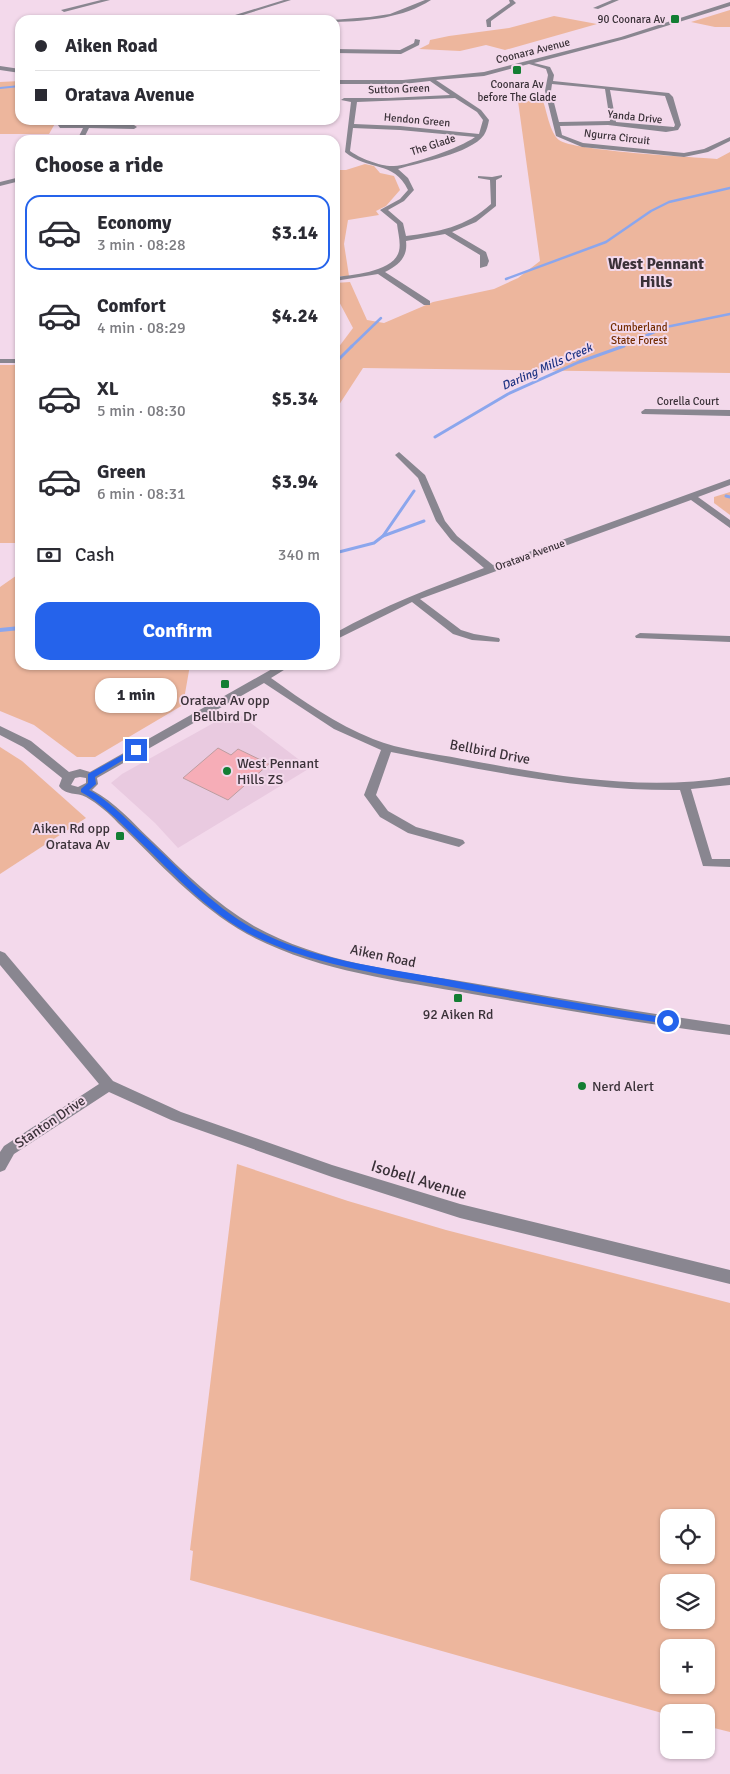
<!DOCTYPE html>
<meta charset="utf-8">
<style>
body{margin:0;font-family:Signika,sans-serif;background:#f7f7f7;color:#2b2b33;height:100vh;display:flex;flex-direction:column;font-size:19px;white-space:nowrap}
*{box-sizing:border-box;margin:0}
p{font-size:16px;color:#7c7c81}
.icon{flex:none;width:28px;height:28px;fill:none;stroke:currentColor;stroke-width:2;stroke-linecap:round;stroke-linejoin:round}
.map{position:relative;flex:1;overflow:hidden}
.details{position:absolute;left:15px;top:135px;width:325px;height:535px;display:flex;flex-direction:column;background:#fff;border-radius:15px;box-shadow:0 1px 4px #0004}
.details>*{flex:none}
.hud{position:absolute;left:15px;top:15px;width:325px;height:110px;border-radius:15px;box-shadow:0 1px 4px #0004;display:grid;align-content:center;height:110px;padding:0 20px;background:#fff}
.tools{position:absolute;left:660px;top:1509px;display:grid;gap:10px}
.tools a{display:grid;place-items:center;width:55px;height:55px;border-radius:10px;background:#fff;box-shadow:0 1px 4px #0004;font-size:25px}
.end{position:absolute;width:22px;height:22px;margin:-11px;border:6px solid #2563eb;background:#fff;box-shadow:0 0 0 2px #fff}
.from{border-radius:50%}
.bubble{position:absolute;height:35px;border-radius:15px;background:#fff;box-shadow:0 1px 4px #0004;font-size:16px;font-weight:700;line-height:35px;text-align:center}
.hud b{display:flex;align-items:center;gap:18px;height:48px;font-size:19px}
.hud b+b{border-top:1px solid #e1e1e2}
.hud i{width:12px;height:12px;background:#2b2b33}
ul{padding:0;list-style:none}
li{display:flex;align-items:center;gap:15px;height:75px;margin:0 10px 8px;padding:0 10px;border:2px solid transparent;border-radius:15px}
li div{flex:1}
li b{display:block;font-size:19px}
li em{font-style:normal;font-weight:700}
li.selected{border-color:#2563eb}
li>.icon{width:45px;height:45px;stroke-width:1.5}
h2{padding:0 20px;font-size:22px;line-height:60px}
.pay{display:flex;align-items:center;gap:12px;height:55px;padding:0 20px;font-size:19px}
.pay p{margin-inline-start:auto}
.primary-button{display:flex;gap:10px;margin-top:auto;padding:10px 20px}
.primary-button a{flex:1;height:58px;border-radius:15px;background:#2563eb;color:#fff;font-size:20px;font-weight:700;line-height:58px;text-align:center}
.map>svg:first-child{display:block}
</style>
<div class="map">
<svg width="730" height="1774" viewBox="0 0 730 1774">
<rect width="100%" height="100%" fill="#f3d9eb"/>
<!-- built -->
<path fill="#e9cae0" d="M 235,711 L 310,768 L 178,848 L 155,823 L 111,783 L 122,774 Z"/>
<!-- green -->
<g fill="#edb69d" fill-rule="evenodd">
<path d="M 730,10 L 730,27 L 715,27 L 691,22 Z"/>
<path d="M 554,16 L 597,24 L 505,50 L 486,45 L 460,51 L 419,49 L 429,44 L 430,40 L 449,36 L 509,28 Z"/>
<path d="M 20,81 L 20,120 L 57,120 L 49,134 L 0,134 L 0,82 Z"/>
<path d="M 518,101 L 543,101 C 547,112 550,133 559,140 C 573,151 692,157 717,159 L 730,152 L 730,373 L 363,368 L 335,411 L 335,352 L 353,328 L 335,294 L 335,283 L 350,282 L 367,320 L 384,323 L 433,302 L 494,289 L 518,278 L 540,261 Z"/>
<path d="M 365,164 L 374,166 L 380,173 L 394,176 L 400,190 L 386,206 L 376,211 L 379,215 L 348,220 L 344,244 L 349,276 L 335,276 L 335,170 L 346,170 Z"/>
<path d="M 0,365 L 17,365 L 20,375 L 20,543 L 0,543 Z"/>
<path d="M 730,492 L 730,515 L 714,503 L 714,497 Z"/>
<path d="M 20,573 L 20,665 L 190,665 L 183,705 L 95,757 L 77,757 L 34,725 L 0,711 L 0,587 Z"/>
<path d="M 0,747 L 22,761 L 86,818 L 0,874 Z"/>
<path d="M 237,1164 L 348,1201 L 446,1230 L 730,1303 L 730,1732 L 706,1726 L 706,1712 L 669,1712 L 669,1715 L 190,1580 L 193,1551 L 190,1550 ZM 669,1518 L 706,1518 L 706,1555 L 669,1555 ZM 669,1582 L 706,1582 L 706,1620 L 669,1620 ZM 669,1648 L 706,1648 L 706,1685 L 669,1685 Z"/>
</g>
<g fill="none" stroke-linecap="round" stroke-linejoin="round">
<!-- stream-far3 -->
<path stroke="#8ba6ed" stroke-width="2" d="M 0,88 L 20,86"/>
<!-- stream-far2 -->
<g stroke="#8ba6ed" stroke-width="2.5">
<path d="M 506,279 L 606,242 L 651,211 L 669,202 L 730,188"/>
<path d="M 351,347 L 381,318"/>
<path d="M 620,347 L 666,327 L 730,314"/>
</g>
<!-- stream-far1 -->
<g stroke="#8ba6ed" stroke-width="3">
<path d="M 335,363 L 352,346"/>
<path d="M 435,437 L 508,394 L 579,362 L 624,346"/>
<path d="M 726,496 L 730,497"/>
<path d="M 383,536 L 424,521"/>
<path d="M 335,553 L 374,543 L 383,536 L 414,491"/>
</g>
<!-- stream -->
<path stroke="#8ba6ed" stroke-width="4" d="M 0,630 L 20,628"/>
</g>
<!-- building -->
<path fill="#f6adb7" stroke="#bc9da0" d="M 218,748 L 231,755 L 238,749 L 269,764 L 228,800 L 183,778 Z"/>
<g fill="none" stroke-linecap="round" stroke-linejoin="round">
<!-- minor -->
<g fill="#898690" fill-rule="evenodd">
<path d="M 101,0 L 110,0 L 64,12 L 61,10 Z"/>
<path d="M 284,0 L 291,0 L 227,20 L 219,20 Z"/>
<path d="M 425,0 L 431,0 C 403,18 368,21 335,22 L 332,20 L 370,17 L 390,14 Z"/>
<path d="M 509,0 L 513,0 L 516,3 L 491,21 L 491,27 L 487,27 L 486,20 L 510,3 Z"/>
<path d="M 612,0 L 619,0 L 598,9 L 593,8 Z"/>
<path d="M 730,2 L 730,6 L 625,39 L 534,63 L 550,67 L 554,75 L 553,81 L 669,93 L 673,97 L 681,125 L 678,130 L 666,132 L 608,125 L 560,126 L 562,135 L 583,143 L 684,153 L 704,149 L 730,137 L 730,141 L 708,152 L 684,157 L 582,147 L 556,136 L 545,91 L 548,75 L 546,69 L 529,64 L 484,76 L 436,80 L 481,110 L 489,120 C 488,125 487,130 484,135 C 470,154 420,162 398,169 L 408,178 L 414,190 L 404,201 L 388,210 L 403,223 L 406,236 C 438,232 466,227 491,204 L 490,180 L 478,178 L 478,176 L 492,177 L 502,175 L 502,177 L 496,180 L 496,206 L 476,222 L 452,232 L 486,252 L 489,261 L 487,266 L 480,268 L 480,255 L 445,234 L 406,241 C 408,257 399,265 385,272 L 430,301 L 430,305 L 424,305 L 378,274 L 335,281 L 335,277 C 352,275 394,272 399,251 C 401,243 398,233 397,224 L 380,210 L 400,199 L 408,190 C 394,160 367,171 345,152 L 351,102 L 341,100 L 344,98 L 388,98 L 450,95 L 430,81 L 403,84 L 335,84 L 335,80 L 403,80 L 484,72 L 621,37 ZM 552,84 L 605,89 L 610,121 L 559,122 L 551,91 ZM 610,90 L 665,96 L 675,125 L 674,127 L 616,122 ZM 455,98 L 477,112 L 483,120 L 479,134 L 400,126 L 354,124 L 357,102 ZM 353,128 L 400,130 L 475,137 C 460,148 411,165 394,166 C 382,167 359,158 350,151 Z"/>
<path d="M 415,39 L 420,40 L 419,45 L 401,54 L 335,53 L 335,49 L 400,50 L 414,43 Z"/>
<path d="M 0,66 L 20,69 L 20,73 L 0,70 Z"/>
<path d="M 58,125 L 134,125 L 137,127 L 134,129 L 89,128 L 83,140 L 77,140 L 83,128 L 60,128 Z"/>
<path d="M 20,177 L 20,181 L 0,186 L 0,182 Z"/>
<rect x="0" y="359" width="20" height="4"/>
<path d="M 645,409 L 730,410 L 730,416 L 642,414 L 641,412 Z"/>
<path d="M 399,452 L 425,475 L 445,521 L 457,536 L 493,565 L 730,479 L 730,485 L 698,497 L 730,520 L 730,528 L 691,500 L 420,599 L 461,630 L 474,634 L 499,638 L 500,640 L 499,642 L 472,640 L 453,634 L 412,602 L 335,640 L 335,633 C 383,606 433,587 484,568 L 451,540 L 436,521 L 418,478 L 395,455 Z"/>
<path d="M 640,633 L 730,636 L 730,642 L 636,638 L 635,636 Z"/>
<path d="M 279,665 L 292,665 L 271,678 C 303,701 336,724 373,739 C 400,750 432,753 462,759 C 549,775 641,792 730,777 L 730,785 L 691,789 L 712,859 L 730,859 L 730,867 L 703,866 L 680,790 C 582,791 487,771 391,752 L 376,795 L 388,811 L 416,827 L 463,840 L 465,843 L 459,847 L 408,833 L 380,817 L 364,795 L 381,750 L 334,729 L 264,683 L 97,778 L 98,784 L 92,790 C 115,802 133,823 152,841 C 184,872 215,903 254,926 C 320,963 399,971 472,983 C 558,998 644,1013 730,1025 L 730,1035 C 644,1024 558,1009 472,994 C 396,980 316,971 247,934 C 197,906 159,862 118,823 C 109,813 98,804 86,797 C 77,792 66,796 59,786 L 62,778 L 23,747 L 0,735 L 0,726 L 31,741 L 69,772 L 80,769 L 90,772 ZM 80,777 L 86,778 L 86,783 L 78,787 L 71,785 L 75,778 Z"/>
<path d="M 0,951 L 5,953 L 113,1081 L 181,1112 L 332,1165 L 460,1204 L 730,1270 L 730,1284 L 460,1218 L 332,1177 L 171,1120 L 109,1092 L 14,1154 L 5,1170 L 0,1172 L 0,1152 L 4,1146 L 99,1084 L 0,965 Z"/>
</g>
</g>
<!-- route -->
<path fill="#2563eb" d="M 133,749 L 140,750 L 95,777 L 96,784 L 89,790 C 108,800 123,816 139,831 C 175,864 210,905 254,929 C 310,959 378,967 440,978 C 516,992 592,1006 668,1018 L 672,1021 L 668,1024 C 592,1013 516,999 441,985 C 378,974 304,963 248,933 C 204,909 169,869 133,835 C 117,819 101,803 81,792 L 81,789 L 88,783 L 88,774 Z"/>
<!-- markers -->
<g fill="#137e33" stroke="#f3d9eb" stroke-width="2">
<rect x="670" y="14" width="10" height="10" rx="2.5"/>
<rect x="512" y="65" width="10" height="10" rx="2.5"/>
<rect x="220" y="679" width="10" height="10" rx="2.5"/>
<circle cx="227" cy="771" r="5"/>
<rect x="115" y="831" width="10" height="10" rx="2.5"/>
<rect x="453" y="993" width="10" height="10" rx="2.5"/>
<circle cx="582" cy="1086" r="5"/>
</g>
<g text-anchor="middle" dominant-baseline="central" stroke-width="4" stroke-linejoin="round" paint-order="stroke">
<!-- far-poi labels -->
<g font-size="11" fill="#3a3138" stroke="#f3d9eb" text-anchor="end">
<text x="665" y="19">90 Coonara Av</text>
<text x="517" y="84" text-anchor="middle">Coonara Av<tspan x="517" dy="13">before The Glade</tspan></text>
</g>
<!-- far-street labels -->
<g font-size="11" fill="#3a3138" stroke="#f3d9eb">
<text transform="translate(533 51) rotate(-14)">Coonara Avenue</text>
<text transform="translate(399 89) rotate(-2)">Sutton Green</text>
<text transform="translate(635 117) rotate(6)">Yanda Drive</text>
<text transform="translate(417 120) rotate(5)">Hendon Green</text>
<text transform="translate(617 137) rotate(7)">Ngurra Circuit</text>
<text transform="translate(433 145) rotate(-18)">The Glade</text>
<text x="688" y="401">Corella Court</text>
<text transform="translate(530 555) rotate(-20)">Oratava Avenue</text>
</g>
<!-- far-park labels -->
<g font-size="11" fill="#742d03" stroke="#f3d9eb">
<text x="639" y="327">Cumberland<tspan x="639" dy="13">State Forest</tspan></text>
</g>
<!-- far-water labels -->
<g font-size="12" font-style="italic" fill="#1e3383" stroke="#f3d9eb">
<text transform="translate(547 367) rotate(-24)">Darling Mills Creek</text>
</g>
<!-- poi labels -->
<g font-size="14" fill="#3a3138" stroke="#f3d9eb">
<text x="225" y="700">Oratava Av opp<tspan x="225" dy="16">Bellbird Dr</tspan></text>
<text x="237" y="763" text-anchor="start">West Pennant<tspan x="237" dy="16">Hills ZS</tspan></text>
<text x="110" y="828" text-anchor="end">Aiken Rd opp<tspan x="110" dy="16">Oratava Av</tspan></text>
<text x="458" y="1014">92 Aiken Rd</text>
<text x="592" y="1086" text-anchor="start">Nerd Alert</text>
</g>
<!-- street labels -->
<g font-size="14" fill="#3a3138" stroke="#f3d9eb">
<text transform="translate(490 752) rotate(11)">Bellbird Drive</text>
<text transform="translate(383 956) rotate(12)">Aiken Road</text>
<text transform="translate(50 1122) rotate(-34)">Stanton Drive</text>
</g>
<!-- far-district labels -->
<g font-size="16" font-weight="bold" fill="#3a3138" stroke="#f3d9eb">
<text x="656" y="264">West Pennant<tspan x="656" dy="18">Hills</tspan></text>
</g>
<!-- near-street labels -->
<g font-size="16" fill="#3a3138" stroke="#f3d9eb">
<text transform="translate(419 1180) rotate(17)">Isobell Avenue</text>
</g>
</g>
</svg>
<div class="tools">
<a><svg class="icon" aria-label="locate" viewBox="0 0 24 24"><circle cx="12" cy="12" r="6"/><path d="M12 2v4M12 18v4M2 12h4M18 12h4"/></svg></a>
<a><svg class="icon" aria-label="layers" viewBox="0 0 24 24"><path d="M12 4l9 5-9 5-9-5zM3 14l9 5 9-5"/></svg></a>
<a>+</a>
<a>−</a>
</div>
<i class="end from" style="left:668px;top:1021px"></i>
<i class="end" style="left:136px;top:750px"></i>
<div class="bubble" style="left:95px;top:678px;width:82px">1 min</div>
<div class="hud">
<b><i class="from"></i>Aiken Road</b>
<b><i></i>Oratava Avenue</b>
</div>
<section class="details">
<h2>Choose a ride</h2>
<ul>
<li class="selected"><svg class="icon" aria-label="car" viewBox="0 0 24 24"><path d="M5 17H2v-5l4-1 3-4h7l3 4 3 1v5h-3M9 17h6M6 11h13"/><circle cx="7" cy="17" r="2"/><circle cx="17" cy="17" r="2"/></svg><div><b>Economy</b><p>3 min · 08:28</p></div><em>$3.14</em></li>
<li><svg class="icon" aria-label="car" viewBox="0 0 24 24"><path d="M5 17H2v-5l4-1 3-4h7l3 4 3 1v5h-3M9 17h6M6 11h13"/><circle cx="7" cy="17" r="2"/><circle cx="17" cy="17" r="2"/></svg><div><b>Comfort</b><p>4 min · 08:29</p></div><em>$4.24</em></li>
<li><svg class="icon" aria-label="car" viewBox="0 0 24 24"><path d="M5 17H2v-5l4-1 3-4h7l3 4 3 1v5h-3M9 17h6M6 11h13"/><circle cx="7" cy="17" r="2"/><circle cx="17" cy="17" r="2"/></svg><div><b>XL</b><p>5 min · 08:30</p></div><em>$5.34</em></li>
<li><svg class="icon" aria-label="car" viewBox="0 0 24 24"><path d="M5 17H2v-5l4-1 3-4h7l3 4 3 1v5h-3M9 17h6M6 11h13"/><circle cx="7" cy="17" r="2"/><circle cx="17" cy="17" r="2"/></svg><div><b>Green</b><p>6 min · 08:31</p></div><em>$3.94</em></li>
</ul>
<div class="pay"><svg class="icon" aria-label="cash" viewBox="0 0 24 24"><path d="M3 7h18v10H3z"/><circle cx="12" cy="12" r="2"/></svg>Cash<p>340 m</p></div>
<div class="primary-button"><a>Confirm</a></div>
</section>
</div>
